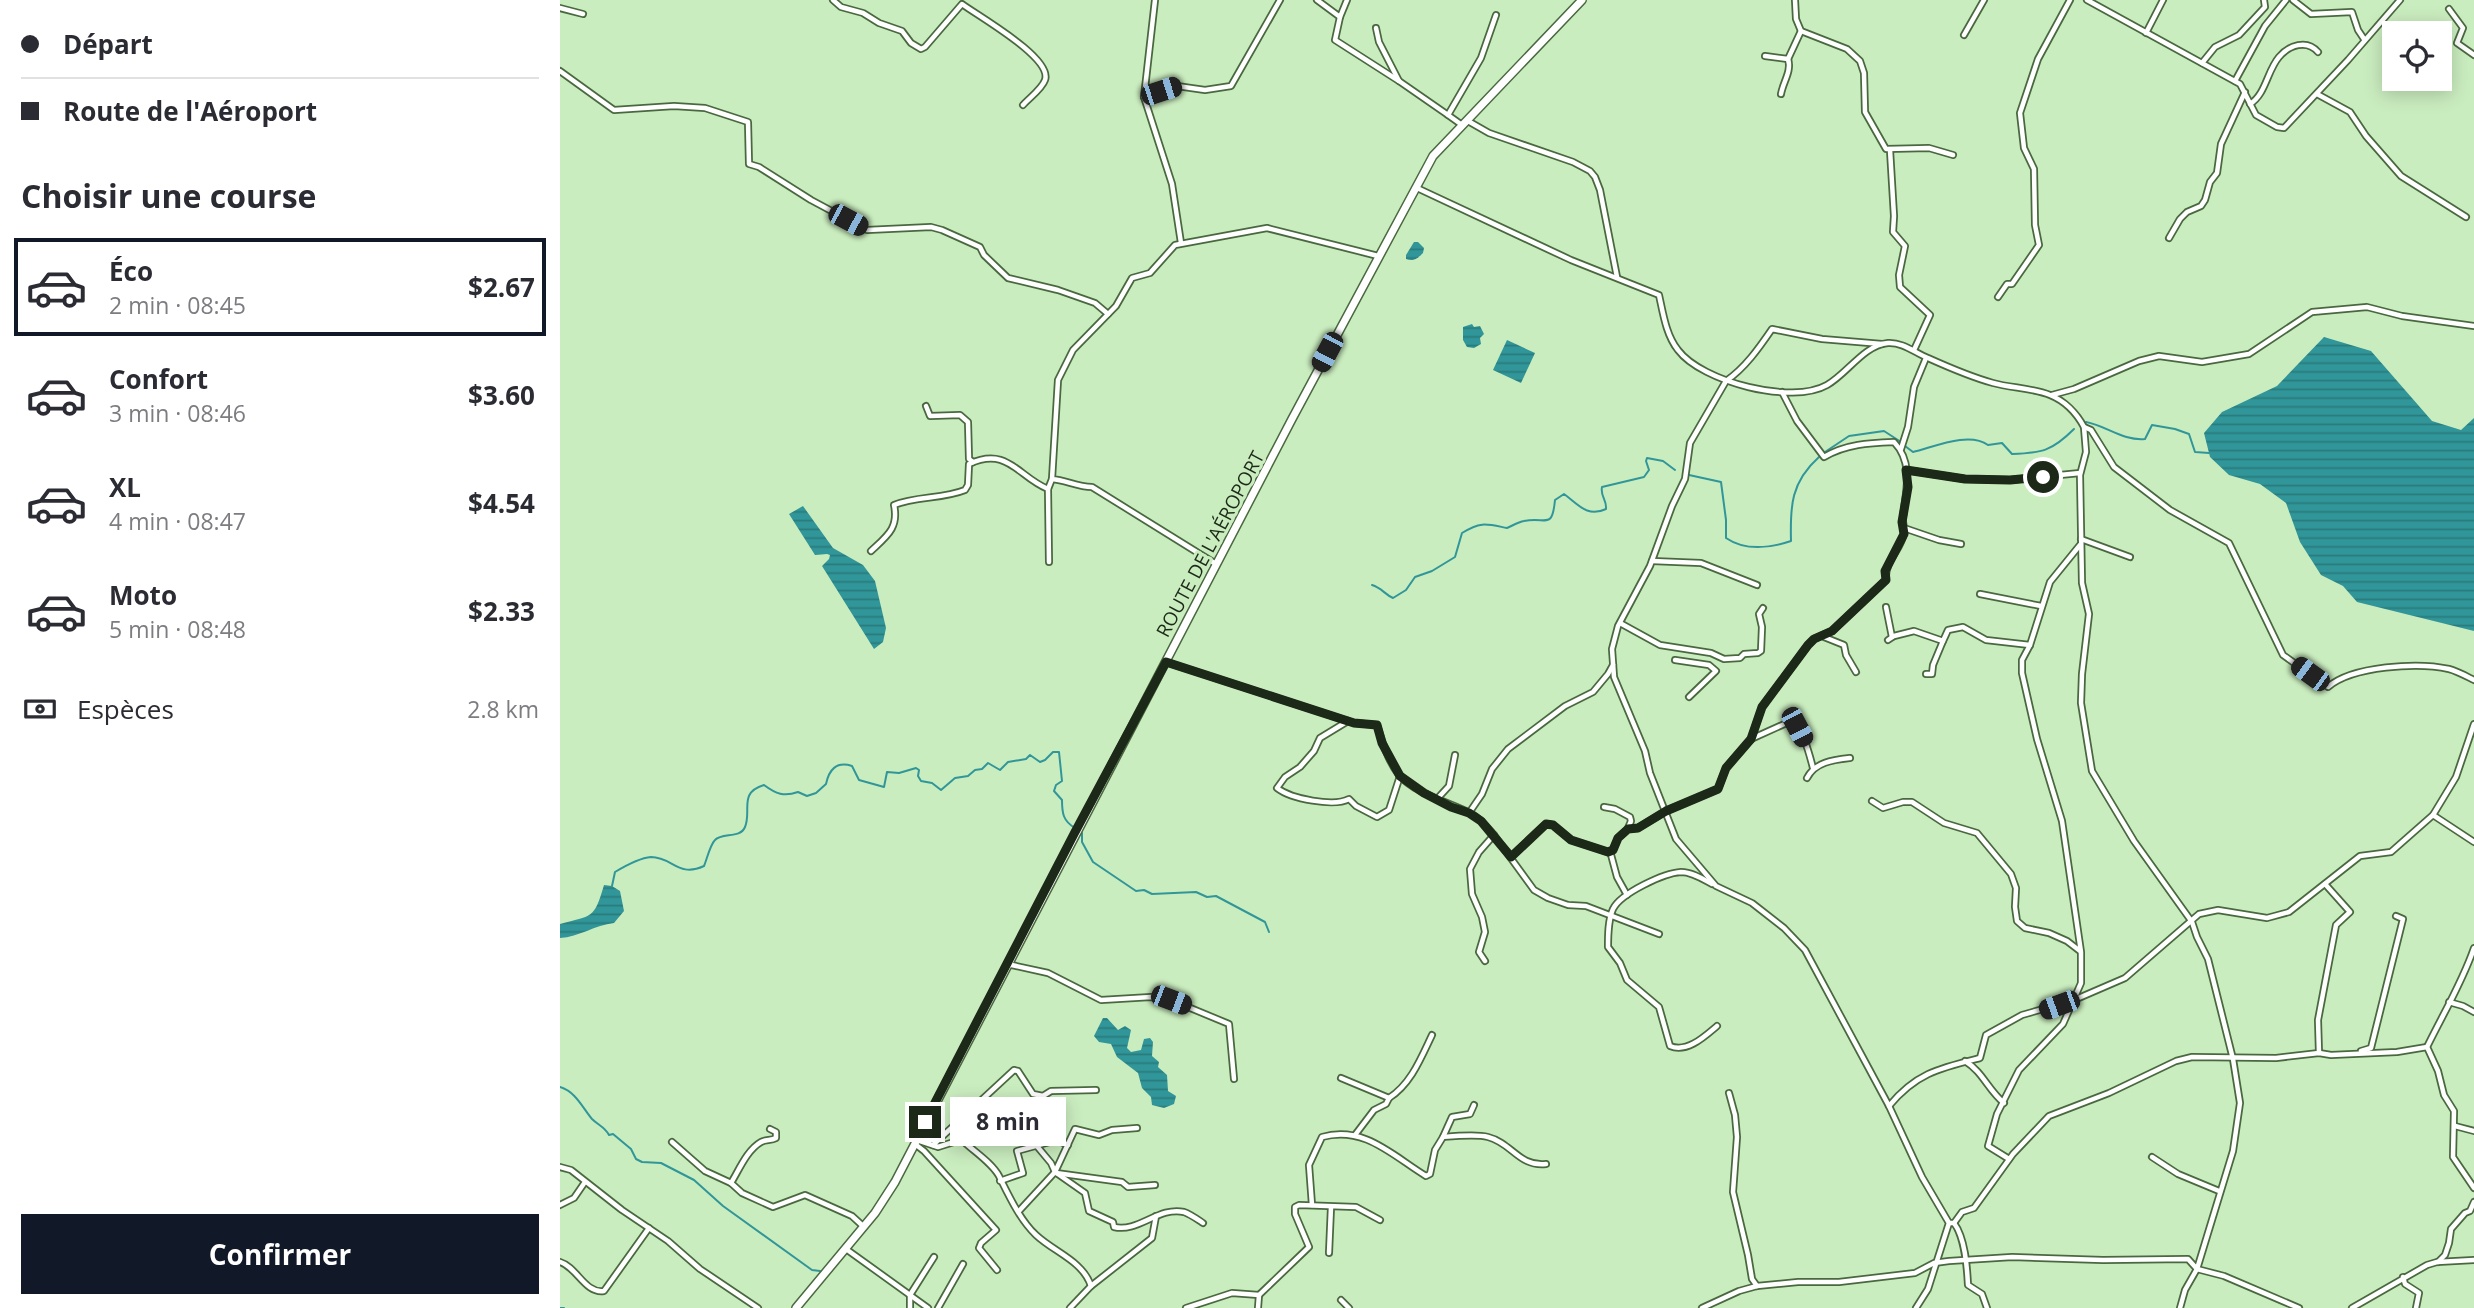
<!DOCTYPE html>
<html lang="fr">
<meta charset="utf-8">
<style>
body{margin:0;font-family:"Open Sans",sans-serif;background:#f2f2f3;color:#2b2b33;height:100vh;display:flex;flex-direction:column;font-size:26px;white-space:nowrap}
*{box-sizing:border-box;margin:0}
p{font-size:23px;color:#7c7c81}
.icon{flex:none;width:38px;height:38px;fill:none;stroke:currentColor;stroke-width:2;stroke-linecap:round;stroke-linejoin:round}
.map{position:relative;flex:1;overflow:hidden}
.sheet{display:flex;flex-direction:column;background:#fff;width:560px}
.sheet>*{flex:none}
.hud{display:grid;align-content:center;height:154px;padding:0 21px;background:#fff}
.controls{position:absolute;left:1822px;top:21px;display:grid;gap:14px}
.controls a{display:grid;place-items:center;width:70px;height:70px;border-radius:0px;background:#fff;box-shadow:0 4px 18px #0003;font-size:35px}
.end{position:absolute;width:32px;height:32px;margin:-16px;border:9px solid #1c2918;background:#fff;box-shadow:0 0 0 4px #fff}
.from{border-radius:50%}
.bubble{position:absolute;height:49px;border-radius:0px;background:#fff;box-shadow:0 4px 18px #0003;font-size:23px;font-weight:700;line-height:49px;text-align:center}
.car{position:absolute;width:21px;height:42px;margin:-21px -10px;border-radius:9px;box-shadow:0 0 5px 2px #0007;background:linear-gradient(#222 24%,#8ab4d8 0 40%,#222 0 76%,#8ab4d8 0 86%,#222 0)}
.hud b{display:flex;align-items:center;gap:24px;height:66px;font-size:26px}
.hud b+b{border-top:2px solid #e1e1e2}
.hud i{width:18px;height:18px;background:#2b2b33}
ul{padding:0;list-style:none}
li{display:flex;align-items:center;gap:21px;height:98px;margin:0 14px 10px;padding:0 7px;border:4px solid transparent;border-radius:0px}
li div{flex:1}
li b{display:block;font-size:26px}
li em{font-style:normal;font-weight:700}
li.selected{border-color:#111827}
li>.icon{width:63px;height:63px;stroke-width:1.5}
h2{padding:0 21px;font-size:32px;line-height:84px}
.pay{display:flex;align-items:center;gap:18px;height:77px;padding:0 21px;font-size:26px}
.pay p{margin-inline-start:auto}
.cta{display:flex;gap:14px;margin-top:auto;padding:14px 21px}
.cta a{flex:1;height:80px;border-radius:0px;background:#111827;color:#fff;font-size:28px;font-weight:700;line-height:80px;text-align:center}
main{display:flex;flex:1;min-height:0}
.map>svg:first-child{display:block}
</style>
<main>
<section class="sheet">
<div class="hud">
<b><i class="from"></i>Départ</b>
<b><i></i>Route de l'Aéroport</b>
</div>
<h2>Choisir une course</h2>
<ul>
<li class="selected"><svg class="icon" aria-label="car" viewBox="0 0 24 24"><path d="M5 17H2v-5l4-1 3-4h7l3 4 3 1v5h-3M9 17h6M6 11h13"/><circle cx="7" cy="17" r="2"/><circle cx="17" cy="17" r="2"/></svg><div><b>Éco</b><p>2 min · 08:45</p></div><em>$2.67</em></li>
<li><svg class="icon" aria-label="car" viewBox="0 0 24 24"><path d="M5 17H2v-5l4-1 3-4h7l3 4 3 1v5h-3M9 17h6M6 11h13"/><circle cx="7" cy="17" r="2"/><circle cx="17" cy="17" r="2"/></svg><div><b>Confort</b><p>3 min · 08:46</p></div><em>$3.60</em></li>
<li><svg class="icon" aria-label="car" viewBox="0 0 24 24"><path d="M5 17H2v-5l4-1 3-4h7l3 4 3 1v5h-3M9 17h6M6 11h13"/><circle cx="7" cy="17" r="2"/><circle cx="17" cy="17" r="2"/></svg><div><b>XL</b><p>4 min · 08:47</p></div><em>$4.54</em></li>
<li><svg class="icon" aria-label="car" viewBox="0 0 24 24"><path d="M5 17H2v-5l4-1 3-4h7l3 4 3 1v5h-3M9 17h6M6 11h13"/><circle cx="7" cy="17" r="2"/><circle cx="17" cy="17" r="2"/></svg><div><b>Moto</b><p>5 min · 08:48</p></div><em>$2.33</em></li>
</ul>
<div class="pay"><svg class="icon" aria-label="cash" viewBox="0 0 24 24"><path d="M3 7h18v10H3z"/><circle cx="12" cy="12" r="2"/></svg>Espèces<p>2.8 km</p></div>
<div class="cta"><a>Confirmer</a></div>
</section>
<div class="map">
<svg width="1914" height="1308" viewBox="0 0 1914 1308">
<defs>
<pattern id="water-rules" width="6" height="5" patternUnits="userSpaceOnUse" patternTransform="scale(1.75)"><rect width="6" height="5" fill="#319699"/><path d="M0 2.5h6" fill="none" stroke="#297a7c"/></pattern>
</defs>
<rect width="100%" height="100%" fill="#caedbf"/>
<!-- water -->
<g fill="url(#water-rules)">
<path d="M 854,242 L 858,242 L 864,248 L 863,253 C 858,258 854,262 846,259 L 846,255 Z"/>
<path d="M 912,324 L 914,327 L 920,326 L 924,334 L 920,338 L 921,344 L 914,348 L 907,347 L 903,340 L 903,327 Z"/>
<path d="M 1764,337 L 1811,351 L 1872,421 L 1901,430 L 1914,418 L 1914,631 L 1797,602 L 1783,586 L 1761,575 L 1740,542 L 1726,503 L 1700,484 L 1669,475 L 1650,457 L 1644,433 L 1662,412 L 1717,386 Z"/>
<path d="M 947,340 L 975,353 L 961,383 L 933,370 Z"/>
<path d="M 243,506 L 273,548 L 303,565 L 315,581 L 326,628 L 323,642 L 314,649 L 262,566 L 269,559 L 270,555 L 267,554 L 255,555 L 229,514 Z"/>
<path d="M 44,885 L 52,886 L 60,891 L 64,911 L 54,923 C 35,925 19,937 0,938 L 0,924 C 32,915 34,920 44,885 Z"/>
<path d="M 543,1018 L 547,1018 L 558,1030 L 565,1026 L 571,1030 L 567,1048 L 571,1052 L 581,1050 L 584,1039 L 590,1038 L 593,1042 L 592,1056 L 599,1062 L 598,1067 L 607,1075 L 608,1091 L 616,1096 L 614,1104 L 604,1108 L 592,1105 L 591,1097 L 582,1088 L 578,1073 L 557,1057 L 551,1044 L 539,1042 L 534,1036 Z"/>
</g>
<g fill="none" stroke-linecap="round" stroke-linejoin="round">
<!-- stream -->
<g stroke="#319699" stroke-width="2">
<path d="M 1526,422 C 1547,426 1563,441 1585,439 L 1592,425 L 1615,429 L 1629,434 L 1635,452 L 1649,453"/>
<path d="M 1345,446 L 1353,452 C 1374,447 1409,431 1428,445 L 1442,443 L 1452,454 C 1482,453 1492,451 1514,429"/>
<path d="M 1262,454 L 1289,436 L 1324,431 L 1341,442"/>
<path d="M 1129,475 L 1161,482 L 1166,520 L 1166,538 C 1185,551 1210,548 1231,541 C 1230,506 1231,482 1259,457"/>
<path d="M 812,585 C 822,588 824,594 833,598 L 846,590 L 855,577 L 872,571 L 895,557 L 902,533 C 921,521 927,524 947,528 C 952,526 958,522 964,521 C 986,516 992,531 995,500 L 1004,494 C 1018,504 1027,518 1046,509 C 1047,500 1040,496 1042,487 L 1084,477 L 1089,470 L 1086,461 L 1087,458 L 1103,461 L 1115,470"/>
<path d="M 519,831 L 522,833 L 522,842 L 533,862 L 576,891 L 584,890 L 592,894 L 636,892 L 647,897 L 656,896 L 705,922 L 709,932"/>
<path d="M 52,886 L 55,872 C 65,866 79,858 91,857 C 113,857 118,878 144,866 C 147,859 150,845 155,840 C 162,832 180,839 185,827 C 192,810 178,793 204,785 C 216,794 224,797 238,792 L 247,796 L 256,793 L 266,784 C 269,770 276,761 292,766 L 299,780 L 324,787 L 327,772 L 339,773 L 356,768 L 359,770 L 358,776 L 361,781 L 372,783 L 381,790 L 395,778 L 408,776 L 415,770 L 422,769 L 428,763 L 440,770 L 448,762 L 466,759 L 470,755 L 480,762 L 485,760 L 493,752 L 499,752 L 502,781 L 496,785 L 494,791 L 502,800 C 502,813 503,821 515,828"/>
<path d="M 0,1087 C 16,1092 22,1107 32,1119 C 38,1125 45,1127 49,1135 L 53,1134 L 71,1149 L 76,1159 L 82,1162 L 101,1163 L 134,1180 L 163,1206 L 252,1270 L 260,1271"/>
<path d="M 0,1308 L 4,1308"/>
</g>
<defs>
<g id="street">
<path d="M 273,0 L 281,7 L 303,13 L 319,23 L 342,31 L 351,43 L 361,49 L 365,47 L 402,4 C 418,16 493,58 485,80 C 482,89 469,98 463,105"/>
<path d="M 595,0 L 584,97 L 617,86 L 645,90 L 671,86 L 720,0"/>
<path d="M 757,0 L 780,17 L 775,40 L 839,81"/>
<path d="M 1235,0 L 1236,19 L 1241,31 L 1287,49 L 1300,61 L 1304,73 L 1305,112 L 1326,149 L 1369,148 L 1393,155"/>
<path d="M 1527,0 L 1680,84 L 1696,115 L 1717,127 L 1724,128 L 1788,60 L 1840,0"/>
<path d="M 1733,0 L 1751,14 L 1792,12 L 1798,30 L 1804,39"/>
<path d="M 0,8 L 23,14"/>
<path d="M 1889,9 L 1903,28 L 1897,43 L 1914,55"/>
<path d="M 780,17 L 787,0"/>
<path d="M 816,28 L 819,42 L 839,81 L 888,115"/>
<path d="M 1586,33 L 1603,0"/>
<path d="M 1404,35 L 1424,0"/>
<path d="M 1205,56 L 1228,59 L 1241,31"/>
<path d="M 1642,63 L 1655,47 L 1679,35 L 1705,7 L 1704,0"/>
<path d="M 0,71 L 54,110 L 114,106 L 145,108 L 188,122 L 189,164 L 199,167 L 251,200 L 307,230 L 371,227 L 382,230 L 420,247 L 424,255 L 448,278 L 498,290 L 535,303 L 548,314"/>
<path d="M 1675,81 L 1705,26 L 1726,0"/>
<path d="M 1221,94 C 1223,82 1232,71 1228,59"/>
<path d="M 1757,94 L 1790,112 L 1806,136 L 1841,176 L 1906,217"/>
<path d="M 584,97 L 612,184 L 621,243"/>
<path d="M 1690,104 C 1706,94 1707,71 1719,57 C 1729,45 1747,39 1758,52"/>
<path d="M 908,121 L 929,133 L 1013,162 L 1030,171 L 1035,177 L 1040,190 L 1057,277"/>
<path d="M 902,125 L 888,115 L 921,58 L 936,15"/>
<path d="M 1330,150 L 1334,216 L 1333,232 L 1345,246 L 1339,275 L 1340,287 L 1370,315 L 1354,350"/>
<path d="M 857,188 L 1011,260 L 1099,295 C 1103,313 1106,335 1118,350 C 1142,382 1232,405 1267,385 C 1287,374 1304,345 1328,343 C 1343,342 1355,353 1368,358 C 1388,367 1411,377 1433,383 C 1451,388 1473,388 1490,395 C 1505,401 1517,414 1524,427 L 1531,430 L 1554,467 L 1610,510 L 1669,543 L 1723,655 L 1768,687 C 1792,666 1858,662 1889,669 C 1897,671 1906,676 1914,680"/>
<path d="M 1609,238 L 1620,219 L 1627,212 L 1641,206 L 1645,200 L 1650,182 L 1657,173 L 1661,144 L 1685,92"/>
<path d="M 1438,297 L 1447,284 L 1452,284 L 1479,245 L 1475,225 L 1474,169 L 1464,148 L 1460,113 L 1478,59 L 1510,0"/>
<path d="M 1322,344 L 1262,339 L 1212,329 C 1199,348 1185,368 1166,381 L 1130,443 L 1125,479 L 1112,506 L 1090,566 L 1058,626 L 1052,649 L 1054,677 L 1085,751 L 1090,773 L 1116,839 L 1156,886 L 1192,903 L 1224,928 L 1245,950 L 1329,1106 L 1362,1177 L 1389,1223 L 1368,1289 L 1356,1308"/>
<path d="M 1492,395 L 1514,389 L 1579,361 L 1599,356 L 1642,362 L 1689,354 L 1752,312 L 1807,307 L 1842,316 L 1914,326"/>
<path d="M 366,406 L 370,416 L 400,415 L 408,422 L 409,459 L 413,462"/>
<path d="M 1524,427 L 1526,452 L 1520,475 L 1522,583 L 1529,614 L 1522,674 L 1521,703 L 1532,771 L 1574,841 L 1632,922 L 1637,937 L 1648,959 L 1673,1059 L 1680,1103 L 1673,1151 L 1637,1269 L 1625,1290 L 1620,1308"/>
<path d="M 1341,449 L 1348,427 L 1354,387 L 1366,358"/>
<path d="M 1346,470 L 1405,479 L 1450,480 L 1520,473"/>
<path d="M 1344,528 L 1379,540 L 1401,544"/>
<path d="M 1521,539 L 1570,557"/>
<path d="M 311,551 C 327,536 339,528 334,505 C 356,496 383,499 405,490 L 408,485 L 409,464 C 448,446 458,477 488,489"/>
<path d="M 1092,561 L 1141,563 L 1197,585"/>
<path d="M 489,562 L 488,489 L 492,479"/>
<path d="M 656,564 L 532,487 C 517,487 506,480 492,479 L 498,380 L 513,350 L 556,306 L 572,278 L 590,273 L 615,245 L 707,228 L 818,256"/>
<path d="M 1420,594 L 1481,606"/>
<path d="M 1326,607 L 1332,637"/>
<path d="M 1060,623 L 1100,645 L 1151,653 L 1164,659 L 1180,658 L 1184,654 L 1198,653 L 1201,651 L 1202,627 L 1199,614 L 1203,608"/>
<path d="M 1264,637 L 1284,645 L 1286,655 L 1296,672"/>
<path d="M 1328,640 L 1334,636 L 1354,631 L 1383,641 L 1388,630 L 1403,627 L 1426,640 L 1470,645"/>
<path d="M 1115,660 L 1149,665 L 1156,671 L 1129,697"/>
<path d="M 606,662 L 794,723 L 817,725 C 822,741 828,761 839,775 C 855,794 889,802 910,813 C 920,818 927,827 934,835 L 919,852 L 910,869 L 912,894 L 922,917 L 925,932 L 919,952 L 925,961"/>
<path d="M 1366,674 L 1372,674 L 1373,665 L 1383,641"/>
<path d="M 788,721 L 760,738 L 754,751 L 740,767 L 725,777 L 717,788 C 731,799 774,807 789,799 L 796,806 L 817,817 L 829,810 L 840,776"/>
<path d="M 1191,739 L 1231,721 C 1244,731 1249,753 1253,768"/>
<path d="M 1247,778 C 1255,762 1273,760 1290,758"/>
<path d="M 877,799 L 889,786 L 895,755"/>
<path d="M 1312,801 L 1323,808 L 1343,802 L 1352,802 L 1384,823 L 1417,833 L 1451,874 L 1456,888 L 1455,907 L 1457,921 L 1465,928 L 1489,933 L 1507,941 L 1520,951"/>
<path d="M 1044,807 L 1055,809 L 1070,817 L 1071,821 L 1068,828"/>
<path d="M 909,813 L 922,794 L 932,769 L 948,749 L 1005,706 L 1033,692 L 1048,674 L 1053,665"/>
<path d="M 1873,815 L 1896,777 L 1914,724"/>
<path d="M 934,835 L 974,890 L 988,898 L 1008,905 L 1026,906 L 1099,934"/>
<path d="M 1050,851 L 1057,877 L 1067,895"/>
<path d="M 951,857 L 986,824 L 993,825 L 1011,840 L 1048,852 L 1053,850 L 1058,838 L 1068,829 L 1078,828 L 1106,811 L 1158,789 L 1166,768 L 1191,739 L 1202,707 L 1248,645 L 1254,639 L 1272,631 L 1326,580 C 1324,562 1341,550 1344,533 C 1345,528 1342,522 1343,517 C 1346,491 1354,463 1334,442 C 1309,443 1286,444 1264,457 L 1237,421 L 1222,392"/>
<path d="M 1152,884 C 1143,879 1132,872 1121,872 C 1104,873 1061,893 1053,909 C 1048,920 1048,935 1048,947 L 1060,963 L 1067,980 L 1099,1007 L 1110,1046 C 1127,1053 1144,1037 1157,1026"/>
<path d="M 1914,948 C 1902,983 1883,1014 1867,1047 L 1878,1071 L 1884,1095 L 1894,1111 L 1893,1157 L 1914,1188"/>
<path d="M 447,964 L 488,973 L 541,1000 L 591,997 L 611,1000 L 669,1024 L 674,1079"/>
<path d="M 1889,1002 L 1903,1006 L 1914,1012"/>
<path d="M 1801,1051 L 1811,1048 L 1843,919 L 1836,916"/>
<path d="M 1759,1053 L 1758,1020 L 1776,925 L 1790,912 L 1765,884"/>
<path d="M 1405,1061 C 1423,1072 1428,1090 1444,1103"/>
<path d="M 781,1078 L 829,1098 L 826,1104 L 814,1110 L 795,1135"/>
<path d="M 1169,1093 L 1175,1115 L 1177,1137 L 1173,1192 L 1188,1255 L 1192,1279 L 1197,1286"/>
<path d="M 829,1098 C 851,1084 861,1058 872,1035"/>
<path d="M 1329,1106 C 1356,1073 1380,1068 1420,1058 L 1426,1035 L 1462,1015 L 1514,1000 L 1565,978 L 1639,914 L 1658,910 L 1707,918 L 1729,912 L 1800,856 L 1831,852 L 1873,815 L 1914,842"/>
<path d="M 1895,1126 L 1914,1131"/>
<path d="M 883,1137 L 892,1117 L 910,1114 L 914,1105"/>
<path d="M 357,1140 L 378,1147 L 397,1141 L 404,1142 C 415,1152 432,1163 439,1176 C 449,1196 460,1220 476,1235 C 494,1252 523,1261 531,1286 L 510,1308"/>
<path d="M 112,1142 L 145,1171 L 171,1183 L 182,1193 L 213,1207 L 245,1195 L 292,1216 L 304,1227"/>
<path d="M 355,1144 L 364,1151 L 436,1230 L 421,1243 L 419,1248 L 437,1270"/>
<path d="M 373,1145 L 454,1070 L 458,1071 L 473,1094 L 483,1096 L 491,1091 L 536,1090"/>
<path d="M 476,1145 L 491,1163 L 495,1172 L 525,1193 L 529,1211 L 553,1222 L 554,1227 C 578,1233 599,1206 624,1212 C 630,1214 637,1219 643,1223"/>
<path d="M 1592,1157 L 1618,1174 L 1659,1191"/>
<path d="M 1449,1159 L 1428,1146 L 1437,1114 L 1459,1070 L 1503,1024 L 1521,983 L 1521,952 L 1502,821 L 1477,739 L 1462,673 L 1462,660 L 1470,645 L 1490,582 L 1520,545"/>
<path d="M 0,1167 L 11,1170 L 62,1210 L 108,1241 L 140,1269 L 198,1308"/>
<path d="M 496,1173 L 562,1182 L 568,1187 L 595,1185"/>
<path d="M 440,1181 L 463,1173 L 457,1151 L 497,1140 L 508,1145"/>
<path d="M 171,1183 C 179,1170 187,1150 201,1142 C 206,1139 211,1141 216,1138 L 216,1132 L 210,1129"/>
<path d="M 0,1205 L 14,1198 L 25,1182"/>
<path d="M 752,1205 L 749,1165 L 762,1137 C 804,1125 833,1156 866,1176 L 870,1174 L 875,1150 L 883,1137 C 895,1136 917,1134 928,1137 C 952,1143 959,1167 986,1164"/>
<path d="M 459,1211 L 495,1172 L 515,1129 L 539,1135 L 552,1130 L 577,1128"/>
<path d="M 1389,1223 L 1394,1223 L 1402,1212 L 1414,1208 L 1453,1154 L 1489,1116 L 1549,1093 L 1616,1061 L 1632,1057 L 1716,1058 L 1759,1053 L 1771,1055 L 1837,1052 L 1867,1047"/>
<path d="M 1394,1223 C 1405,1238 1407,1266 1408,1285 L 1422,1294 L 1427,1308"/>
<path d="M 286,1249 L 368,1308"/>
<path d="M 769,1253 L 771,1207"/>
<path d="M 0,1262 C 17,1267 25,1294 44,1291 L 89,1228"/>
<path d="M 1878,1262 L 1885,1255 L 1889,1243 L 1891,1229 L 1905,1213 L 1910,1211 L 1914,1202"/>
<path d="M 1843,1277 L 1845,1284 L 1859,1293 L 1856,1308"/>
<path d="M 531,1286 L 592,1238 L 596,1216"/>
<path d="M 781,1300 L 789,1308"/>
<path d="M 350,1308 L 350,1295 L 374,1257"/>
<path d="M 378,1308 L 403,1264"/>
<path d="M 626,1308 L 672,1293 L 699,1295 L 749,1247 L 735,1214 L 735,1207 L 739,1205 L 796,1207 L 820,1220"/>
<path d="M 698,1308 L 699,1295"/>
<path d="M 1142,1308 L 1179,1291 L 1197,1286 L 1238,1282 L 1279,1282 L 1355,1273 L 1374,1263 L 1389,1261 L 1452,1257 L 1543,1260 L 1628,1259 L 1637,1269 L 1664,1276 L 1739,1308"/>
<path d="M 1792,1308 L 1867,1265 L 1877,1262 L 1914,1260"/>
</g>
<path id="secondary" d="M 236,1308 L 315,1213 L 335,1182 L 732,419 L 873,156 L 1022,0"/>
</defs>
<!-- street casing -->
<use href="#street" stroke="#4a6840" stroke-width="8"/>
<!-- secondary casing -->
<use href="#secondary" stroke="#4a6840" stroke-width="10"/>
<!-- street -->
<use href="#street" stroke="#fff" stroke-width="4.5"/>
<!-- secondary -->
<use href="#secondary" stroke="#fff" stroke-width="7"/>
</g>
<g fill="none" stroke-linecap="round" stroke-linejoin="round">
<!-- route -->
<path stroke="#1c2918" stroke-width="9" d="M 365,1122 L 515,832 L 606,662 L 794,723 L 817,725 L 822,743 L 840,776 L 864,793 L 891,807 L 909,813 L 921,821 L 951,857 L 986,824 L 993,825 L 1011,840 L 1048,852 L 1053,850 L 1058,838 L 1068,829 L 1078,828 L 1106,811 L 1158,789 L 1166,768 L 1191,739 L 1202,707 L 1248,645 L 1254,639 L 1272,631 L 1326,580 L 1325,571 L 1344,534 L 1342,522 L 1348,487 L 1346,470 L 1405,479 L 1450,480 L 1483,477"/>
</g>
<g text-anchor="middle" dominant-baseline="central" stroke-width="6" stroke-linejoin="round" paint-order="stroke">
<!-- street labels -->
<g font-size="19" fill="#1c2918" stroke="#caedbf">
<text transform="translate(650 544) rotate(-62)">ROUTE DE L'AÉROPORT</text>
</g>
</g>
</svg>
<div class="controls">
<a><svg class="icon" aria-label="locate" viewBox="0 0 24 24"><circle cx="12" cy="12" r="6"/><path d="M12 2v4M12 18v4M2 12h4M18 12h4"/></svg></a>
</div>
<i class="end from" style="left:1483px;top:477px"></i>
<i class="end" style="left:365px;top:1122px"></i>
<div class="bubble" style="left:390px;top:1097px;width:116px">8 min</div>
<i class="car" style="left:601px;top:91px;rotate:72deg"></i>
<i class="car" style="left:288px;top:220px;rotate:118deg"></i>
<i class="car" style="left:767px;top:352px;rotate:208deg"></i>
<i class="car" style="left:1750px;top:674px;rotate:306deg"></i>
<i class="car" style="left:1237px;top:727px;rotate:152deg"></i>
<i class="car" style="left:611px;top:1000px;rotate:111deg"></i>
<i class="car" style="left:1499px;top:1005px;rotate:250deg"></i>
</div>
</main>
